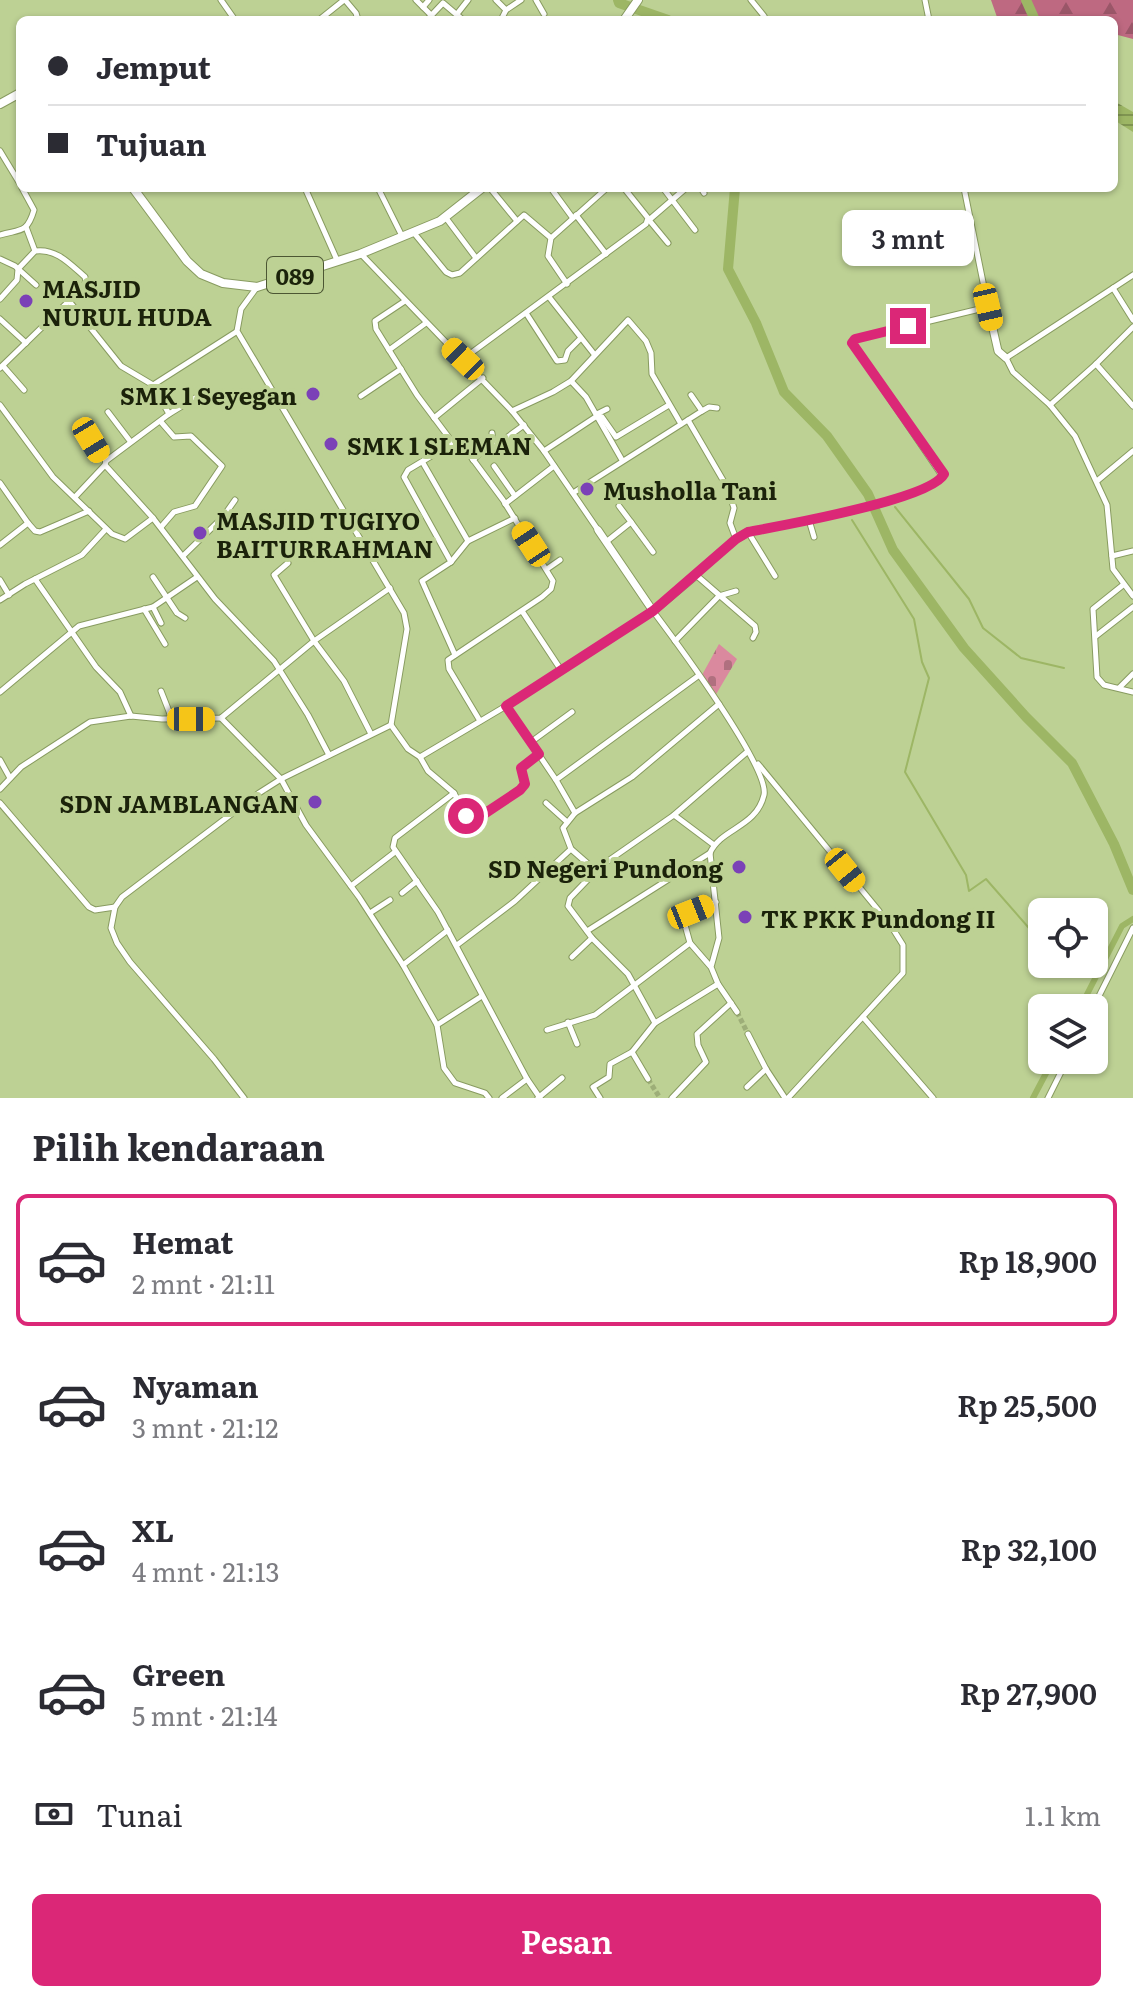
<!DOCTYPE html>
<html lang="id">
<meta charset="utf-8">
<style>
body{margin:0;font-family:Literata,serif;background:#f7f7f7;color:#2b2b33;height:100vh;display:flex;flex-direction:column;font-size:30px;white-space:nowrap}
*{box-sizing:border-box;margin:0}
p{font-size:26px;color:#7c7c81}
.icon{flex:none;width:44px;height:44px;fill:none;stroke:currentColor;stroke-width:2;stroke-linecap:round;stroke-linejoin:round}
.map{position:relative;height:1098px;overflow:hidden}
.details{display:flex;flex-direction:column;background:#fff;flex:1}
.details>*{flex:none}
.banner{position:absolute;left:16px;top:16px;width:1102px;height:176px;border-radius:12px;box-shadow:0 2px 6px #0004;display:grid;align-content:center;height:176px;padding:0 32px;background:#fff}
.fabs{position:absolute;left:1028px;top:898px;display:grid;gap:16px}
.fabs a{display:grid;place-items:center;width:80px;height:80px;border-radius:12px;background:#fff;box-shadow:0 2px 6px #0004;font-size:40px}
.end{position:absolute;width:36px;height:36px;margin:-18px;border:10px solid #db2777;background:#fff;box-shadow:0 0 0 4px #fff}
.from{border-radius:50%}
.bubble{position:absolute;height:56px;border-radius:12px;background:#fff;box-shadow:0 2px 6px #0004;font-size:26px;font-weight:600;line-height:56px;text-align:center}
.car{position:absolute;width:24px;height:48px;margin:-24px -12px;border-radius:10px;box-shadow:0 0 6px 2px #0007;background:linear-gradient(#f5c518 24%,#345 0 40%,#f5c518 0 76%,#345 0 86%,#f5c518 0)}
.banner b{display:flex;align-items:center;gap:28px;height:76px;font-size:30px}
.banner b+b{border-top:2px solid #e1e1e2}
.banner i{width:20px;height:20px;background:#2b2b33}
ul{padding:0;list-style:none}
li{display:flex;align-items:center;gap:24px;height:132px;margin:0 16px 12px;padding:0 16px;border:4px solid transparent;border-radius:12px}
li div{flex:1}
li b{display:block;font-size:30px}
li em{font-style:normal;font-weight:600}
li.selected{border-color:#db2777}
li>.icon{width:72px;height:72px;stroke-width:1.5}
h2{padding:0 32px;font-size:36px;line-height:96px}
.pay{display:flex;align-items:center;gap:20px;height:88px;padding:0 32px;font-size:30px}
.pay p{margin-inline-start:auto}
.action{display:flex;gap:16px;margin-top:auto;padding:16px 32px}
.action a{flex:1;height:92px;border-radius:12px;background:#db2777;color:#fff;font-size:32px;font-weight:600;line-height:92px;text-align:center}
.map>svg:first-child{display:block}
</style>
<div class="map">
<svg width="1133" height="1098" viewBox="0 0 1133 1098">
<defs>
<pattern id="forest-firs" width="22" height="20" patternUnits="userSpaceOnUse" patternTransform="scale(2)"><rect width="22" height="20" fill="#be6981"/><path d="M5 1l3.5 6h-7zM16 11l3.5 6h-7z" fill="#9a5668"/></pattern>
<pattern id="cemetery-stones" width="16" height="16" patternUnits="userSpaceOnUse" patternTransform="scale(2)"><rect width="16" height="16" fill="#da899e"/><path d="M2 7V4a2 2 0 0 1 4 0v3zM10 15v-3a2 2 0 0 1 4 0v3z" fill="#b0707f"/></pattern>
<pattern id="water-rules" width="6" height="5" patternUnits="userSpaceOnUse" patternTransform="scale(2)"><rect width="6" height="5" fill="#9db665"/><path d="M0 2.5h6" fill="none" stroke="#7f9451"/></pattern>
</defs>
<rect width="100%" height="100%" fill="#bdd194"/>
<!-- forest -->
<path fill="url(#forest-firs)" d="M 991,0 L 1133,0 L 1133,39 L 1114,34 L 1114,20 L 998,20 Z"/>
<!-- cemetery -->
<path fill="url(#cemetery-stones)" d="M 719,644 L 737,659 L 715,696 L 702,675 Z"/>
<!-- water -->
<path fill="url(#water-rules)" d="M 1114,101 L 1133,112 L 1133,132 L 1114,120 Z"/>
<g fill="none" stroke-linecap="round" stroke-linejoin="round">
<!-- stream -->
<g stroke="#9db665" stroke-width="2">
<path d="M 895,507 L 969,599 L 983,628 L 1021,658 L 1064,668"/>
<path d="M 852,520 L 914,619 L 922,662 L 929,678 L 905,772 L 966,875 L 969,891 L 986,879 L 1042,943"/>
<path d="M 1061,964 L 1072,977"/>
</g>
<!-- canal -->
<g stroke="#9db665" stroke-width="6">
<path d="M 1080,1008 L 1122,926 L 1133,919"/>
<path d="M 1033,1098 L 1053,1060"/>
</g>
<!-- river -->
<g stroke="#9db665" stroke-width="10">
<path d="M 618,0 L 619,3 L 668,20"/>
<path d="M 1026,0 L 1035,20"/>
<path d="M 735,188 L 728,269 L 756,323 L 784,392 L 827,436 L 868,494 L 893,550 L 964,648 L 1026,717 L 1072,763 L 1114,844 L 1133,890"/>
</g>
<!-- street-tunnel -->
<g stroke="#9dae78" stroke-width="5" stroke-dasharray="5 2.5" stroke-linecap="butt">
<path d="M 879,911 L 893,929"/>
<path d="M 737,1012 L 748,1034"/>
<path d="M 648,1079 L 660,1098"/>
</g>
<defs>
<g id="street">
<path d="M 221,0 L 235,20"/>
<path d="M 345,0 L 356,13 L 358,20"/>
<path d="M 416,0 L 431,15"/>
<path d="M 496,0 L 506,10"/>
<path d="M 536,0 L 544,14"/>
<path d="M 751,0 L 764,16"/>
<path d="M 925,0 L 929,20"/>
<path d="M 423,7 L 429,0"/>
<path d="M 457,14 L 468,0"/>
<path d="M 319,20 L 344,0"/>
<path d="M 427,20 L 443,3 L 463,20"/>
<path d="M 501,20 L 506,10 L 521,0"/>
<path d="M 0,151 L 20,184"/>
<path d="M 305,188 L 337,260"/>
<path d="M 378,188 L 402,236"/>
<path d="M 490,188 L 517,221"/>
<path d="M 663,188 L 695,230"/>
<path d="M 701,188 L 704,193"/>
<path d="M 553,191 L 572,217"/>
<path d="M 576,215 L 606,254"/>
<path d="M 446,218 L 476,258"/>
<path d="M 26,227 L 35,251"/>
<path d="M 414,233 L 446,272 L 452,275 L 460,273 L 524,215 L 551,238"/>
<path d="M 0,235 C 20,229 27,234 34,210 L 22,188"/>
<path d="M 668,243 L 649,220 L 686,188"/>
<path d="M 361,254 L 512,411 L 544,451 L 598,530"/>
<path d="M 0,259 L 15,266 L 36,285"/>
<path d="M 1133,275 L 1006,358 L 1013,372 L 1050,405 L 1075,436 L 1107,505 L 1113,569 L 1133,596"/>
<path d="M 567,284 L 548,256 L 551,238 L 607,188"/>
<path d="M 257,287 L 241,309 L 237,331 L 404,613 L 407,629 L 391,725"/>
<path d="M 1113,288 L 1133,320"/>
<path d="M 549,297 L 594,354"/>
<path d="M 0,299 L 17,280 L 18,269 L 35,251 C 56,248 70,264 85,277 L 86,282 L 69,301 L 121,366 L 153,385"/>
<path d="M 405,301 L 375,321 L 376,329 L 417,395 L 453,443 L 460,442 L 503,500 L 553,581 L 551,589 L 542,597 L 448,660 L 449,669 L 480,721"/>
<path d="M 526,313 L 557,361 L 565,360 L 568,351 L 581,338"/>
<path d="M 0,319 L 26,343"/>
<path d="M 389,350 L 426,323"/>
<path d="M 463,359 L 646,224 L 648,218 L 624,188"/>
<path d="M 1096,364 L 1133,406"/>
<path d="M 3,366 L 24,390"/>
<path d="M 0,368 L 69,301"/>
<path d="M 571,381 L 586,397 L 622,460"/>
<path d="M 691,395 L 702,411"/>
<path d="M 361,396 L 401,369"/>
<path d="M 0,405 L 53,477 L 112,534 L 125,539 L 153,518 L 215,599 L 274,661 L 308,715 L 329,755"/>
<path d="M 1050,405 L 1096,364 L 1133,327"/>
<path d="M 512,411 L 553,392 L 571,381 L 628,320 L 646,341 L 651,353 L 652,374 L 681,424"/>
<path d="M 108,412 L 130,441"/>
<path d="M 169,414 L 195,398"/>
<path d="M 597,414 L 607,409"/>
<path d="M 434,418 L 483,378"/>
<path d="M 688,420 L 727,487 L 734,508 L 730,523 L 736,539 L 696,575 L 755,626 L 756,632 L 753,638"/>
<path d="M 161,422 L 174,437 L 191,436 L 222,466 L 195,506 L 174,512 L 161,527"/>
<path d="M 492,433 L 493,442 L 498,444 L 524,425"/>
<path d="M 91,440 L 106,461"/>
<path d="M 453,443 L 408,470 L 404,477 L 451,562 L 422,581 L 455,655"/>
<path d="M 544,451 L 597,416 L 602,417 L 616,437 L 669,405"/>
<path d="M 473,460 L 482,451"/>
<path d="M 423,463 L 468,541"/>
<path d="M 494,466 L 515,496"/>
<path d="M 1097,481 L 1133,451"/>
<path d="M 0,483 L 28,523 L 0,545"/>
<path d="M 573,493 L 702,411 L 709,407 L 717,408"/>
<path d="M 75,497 L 105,465"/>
<path d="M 505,504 L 554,466"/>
<path d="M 153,518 L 105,465 L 106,461 L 169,414 L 153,385 L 236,332"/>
<path d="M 809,520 L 814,537"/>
<path d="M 631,522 L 653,552"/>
<path d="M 28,523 L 35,531 L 40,532 L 89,511"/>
<path d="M 606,542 L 631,522 L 619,506"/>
<path d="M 183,556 L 223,517 L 235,500"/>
<path d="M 1112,556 L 1133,551"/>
<path d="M 451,562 L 468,541 L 515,518"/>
<path d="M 288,563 L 274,575 L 314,641 L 390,588"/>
<path d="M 547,569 L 560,560"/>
<path d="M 775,576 L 748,532 C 795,523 910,505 943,477 L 852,343 L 855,339 L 988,307 L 964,188"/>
<path d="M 153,577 L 177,613 L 185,618"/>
<path d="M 35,579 L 96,667 L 120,692 L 131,716"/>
<path d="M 0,580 L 9,595"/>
<path d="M 1123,585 L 1093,609 L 1097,677 L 1104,685 L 1133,692"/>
<path d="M 0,600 L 25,584 L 82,555 L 106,529"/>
<path d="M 153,607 L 161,623"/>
<path d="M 144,609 L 165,644"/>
<path d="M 522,611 L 561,670"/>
<path d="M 1096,636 L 1133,607"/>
<path d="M 675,641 L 719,596 L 736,591"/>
<path d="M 1119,688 L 1133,674"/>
<path d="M 161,691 L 172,719"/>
<path d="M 0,692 L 79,626 L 153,607 L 197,577"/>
<path d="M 506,706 L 556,780 L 575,813"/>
<path d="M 221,718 L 281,779 L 306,825 L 359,897 L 403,965 L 437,1025 L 444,1068 L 455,1083 L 485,1093 L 489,1098"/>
<path d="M 531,742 L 572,712"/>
<path d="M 420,757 L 428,771 L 454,793 L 395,838 L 393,847 L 438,912 L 527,1079 L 540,1098"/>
<path d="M 0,760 L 10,778"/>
<path d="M 758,764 L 879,911"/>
<path d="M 556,780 L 698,676"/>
<path d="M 0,789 L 21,767 L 90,722 L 131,716 L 162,719 L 221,718 L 314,641 L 344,681 L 371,734"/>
<path d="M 454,793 L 466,816 L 472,822 L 524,786 L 521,768 L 539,754"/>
<path d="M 0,803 L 89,907 L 95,910 L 115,907"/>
<path d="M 546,803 L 566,821"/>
<path d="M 674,815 L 747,752"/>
<path d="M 714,845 L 674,815 L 595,870 L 571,849 L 563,828 L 575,813 L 632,777 L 719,704"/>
<path d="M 597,870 L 570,898 L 568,906 L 592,938 L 628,974 L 655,1023"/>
<path d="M 351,886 L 395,852"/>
<path d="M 402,893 L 417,881"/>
<path d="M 370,913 L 390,900"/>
<path d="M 587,931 L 710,853"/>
<path d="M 457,945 L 515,901 L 571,849"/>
<path d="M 572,957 L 592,938"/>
<path d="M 403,965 L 448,930"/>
<path d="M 710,966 L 690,943 L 683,918 L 691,912 L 716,902"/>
<path d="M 1093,1008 L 1133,928"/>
<path d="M 863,1017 L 933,1098"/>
<path d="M 568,1022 L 577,1044"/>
<path d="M 437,1025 L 482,996"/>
<path d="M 547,1030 L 595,1015 L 690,943"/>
<path d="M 748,1034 L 766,1069 L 785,1098"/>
<path d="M 632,1052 L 648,1079"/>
<path d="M 747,1087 L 766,1069"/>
<path d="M 244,1098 L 214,1059 L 130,962 L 117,943 L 111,928 L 115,907 L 122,897 L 259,793 L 281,779 L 391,725 L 408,749 L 420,757 L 506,706 L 653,611 C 674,639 770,768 764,795 C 756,828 721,828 710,853 L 719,938 L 711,967 L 718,984 L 737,1012"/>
<path d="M 502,1098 L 527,1079"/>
<path d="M 538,1098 L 562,1078"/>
<path d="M 600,1098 L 593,1087 L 609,1077 L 610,1064 L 632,1052 L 655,1023 L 718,984"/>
<path d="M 672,1098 L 706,1062 L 698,1045 L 697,1034 L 731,1003"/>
<path d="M 788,1098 L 903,973 L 903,945 L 893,929"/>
<path d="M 1048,1098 L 1067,1060"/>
</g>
<g id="secondary">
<path d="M 988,307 L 998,351 L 1006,358"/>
<path d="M 598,530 L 653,611 L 696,575"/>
<path d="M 736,539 L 748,532"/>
</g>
<g id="primary">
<path d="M 624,20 L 638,0"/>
<path d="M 0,104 L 20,93"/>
<path d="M 133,188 L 187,261 L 201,274 L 223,283 L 257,287 L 360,254 L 440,221 L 482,188"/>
</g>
</defs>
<!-- street casing -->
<use href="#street" stroke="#889b60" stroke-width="7"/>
<!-- secondary casing -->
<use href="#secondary" stroke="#889b60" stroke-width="9"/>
<!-- primary casing -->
<use href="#primary" stroke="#889b60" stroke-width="10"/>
<!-- street -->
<use href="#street" stroke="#fff" stroke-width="5"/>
<!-- secondary -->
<use href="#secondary" stroke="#fff" stroke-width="7"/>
<!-- primary -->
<use href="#primary" stroke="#fff" stroke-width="8"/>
</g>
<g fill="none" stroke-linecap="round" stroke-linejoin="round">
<!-- route -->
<path stroke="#db2777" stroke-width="10" d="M 466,816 L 472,822 L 520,790 L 525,784 L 521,768 L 539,754 L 506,706 L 653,611 L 736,539 L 748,532 C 780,526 932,499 944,474 L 852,343 L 855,339 L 908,326"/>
</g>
<!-- markers -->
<g fill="#7b41b7" stroke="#bdd194" stroke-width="3">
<circle cx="26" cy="301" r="8"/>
<circle cx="313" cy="394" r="8"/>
<circle cx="331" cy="444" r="8"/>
<circle cx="587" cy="489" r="8"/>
<circle cx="200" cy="533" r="8"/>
<circle cx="315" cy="802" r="8"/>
<circle cx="739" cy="867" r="8"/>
<circle cx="745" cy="917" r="8"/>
</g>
<g text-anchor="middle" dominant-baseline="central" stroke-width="8" stroke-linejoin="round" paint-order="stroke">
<!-- shield labels -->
<rect fill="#bdd194" stroke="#4c5633" stroke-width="2" x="267" y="257" width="56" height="36" rx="6"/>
<g font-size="22" font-weight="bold" fill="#1b220a">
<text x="295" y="275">089</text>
</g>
<!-- poi labels -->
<g font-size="24" font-weight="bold" fill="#1b220a" stroke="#bdd194" text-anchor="start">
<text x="42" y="287">MASJID<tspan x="42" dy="28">NURUL HUDA</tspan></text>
<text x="297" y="394" text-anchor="end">SMK 1 Seyegan</text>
<text x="347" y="444">SMK 1 SLEMAN</text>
<text x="603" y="489">Musholla Tani</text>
<text x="216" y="519">MASJID TUGIYO<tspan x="216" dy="28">BAITURRAHMAN</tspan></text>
<text x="299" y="802" text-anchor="end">SDN JAMBLANGAN</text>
<text x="723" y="867" text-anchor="end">SD Negeri Pundong</text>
<text x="761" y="917">TK PKK Pundong II</text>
</g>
</g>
</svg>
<div class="fabs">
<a><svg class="icon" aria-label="locate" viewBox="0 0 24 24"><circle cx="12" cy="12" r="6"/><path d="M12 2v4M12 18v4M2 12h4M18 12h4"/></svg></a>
<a><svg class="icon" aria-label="layers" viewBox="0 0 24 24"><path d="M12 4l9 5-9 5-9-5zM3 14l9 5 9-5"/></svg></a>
</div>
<i class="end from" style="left:466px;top:816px"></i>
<i class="end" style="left:908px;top:326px"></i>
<div class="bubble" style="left:842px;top:210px;width:132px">3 mnt</div>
<i class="car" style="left:988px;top:307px;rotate:167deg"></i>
<i class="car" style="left:463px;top:359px;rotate:314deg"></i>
<i class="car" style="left:91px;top:440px;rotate:149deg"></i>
<i class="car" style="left:531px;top:544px;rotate:327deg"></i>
<i class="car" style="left:191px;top:719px;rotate:90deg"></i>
<i class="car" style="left:845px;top:870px;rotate:141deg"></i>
<i class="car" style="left:691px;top:912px;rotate:68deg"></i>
<div class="banner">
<b><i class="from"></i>Jemput</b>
<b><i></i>Tujuan</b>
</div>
</div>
<section class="details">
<h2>Pilih kendaraan</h2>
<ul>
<li class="selected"><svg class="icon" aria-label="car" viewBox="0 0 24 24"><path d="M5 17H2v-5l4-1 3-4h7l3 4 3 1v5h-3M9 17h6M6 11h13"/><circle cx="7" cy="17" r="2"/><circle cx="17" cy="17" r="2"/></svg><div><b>Hemat</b><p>2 mnt · 21:11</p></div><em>Rp 18,900</em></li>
<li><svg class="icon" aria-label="car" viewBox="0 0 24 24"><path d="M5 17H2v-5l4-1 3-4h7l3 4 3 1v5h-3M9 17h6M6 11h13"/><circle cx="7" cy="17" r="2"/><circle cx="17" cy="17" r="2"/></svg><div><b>Nyaman</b><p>3 mnt · 21:12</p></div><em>Rp 25,500</em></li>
<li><svg class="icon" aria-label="car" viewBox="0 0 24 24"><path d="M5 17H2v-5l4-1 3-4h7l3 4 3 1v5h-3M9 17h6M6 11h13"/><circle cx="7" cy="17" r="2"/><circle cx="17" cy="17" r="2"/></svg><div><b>XL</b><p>4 mnt · 21:13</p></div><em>Rp 32,100</em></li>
<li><svg class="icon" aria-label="car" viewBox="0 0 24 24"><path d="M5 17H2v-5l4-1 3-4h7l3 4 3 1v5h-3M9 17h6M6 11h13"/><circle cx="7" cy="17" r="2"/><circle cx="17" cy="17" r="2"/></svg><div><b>Green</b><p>5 mnt · 21:14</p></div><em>Rp 27,900</em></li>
</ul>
<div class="pay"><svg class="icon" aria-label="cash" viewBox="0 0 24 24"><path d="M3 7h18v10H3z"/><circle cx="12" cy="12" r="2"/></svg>Tunai<p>1.1 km</p></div>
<div class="action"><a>Pesan</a></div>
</section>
